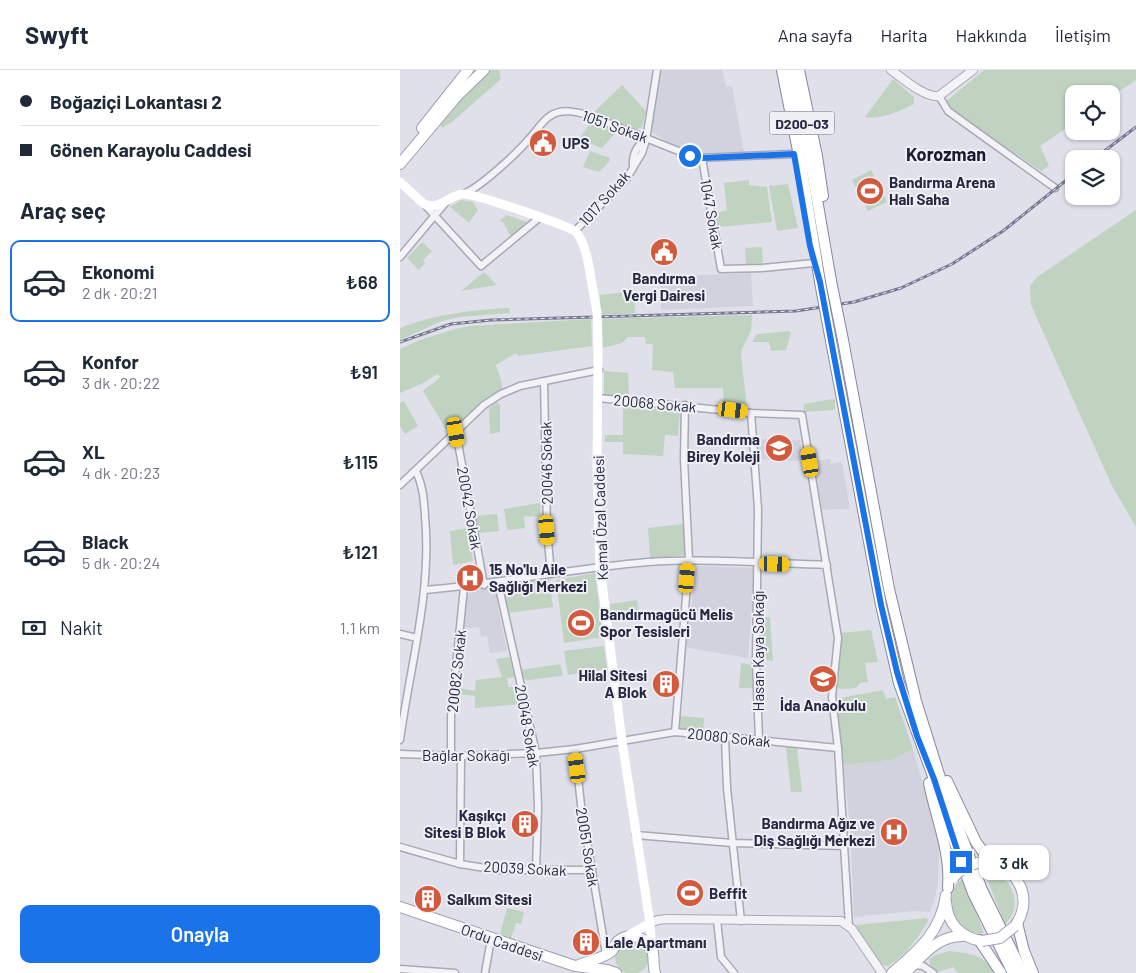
<!DOCTYPE html>
<html lang="tr">
<meta charset="utf-8">
<style>
body{margin:0;font-family:Barlow,sans-serif;background:#f6f6f7;color:#1f2937;height:100vh;display:flex;flex-direction:column;font-size:19px;white-space:nowrap}
*{box-sizing:border-box;margin:0}
p{font-size:16px;color:#747a83}
.icon{flex:none;width:28px;height:28px;fill:none;stroke:currentColor;stroke-width:2;stroke-linecap:round;stroke-linejoin:round}
.map{position:relative;flex:1;overflow:hidden}
.side{display:flex;flex-direction:column;background:#fff;width:400px}
.side>*{flex:none}
.hud{display:grid;align-content:center;height:110px;padding:0 20px;background:#fff}
.buttons{position:absolute;left:665px;top:15px;display:grid;gap:10px}
.buttons a{display:grid;place-items:center;width:55px;height:55px;border-radius:10px;background:#fff;box-shadow:0 1px 4px #0004;font-size:25px}
.end{position:absolute;width:22px;height:22px;margin:-11px;border:6px solid #1a73e8;background:#fff;box-shadow:0 0 0 2px #fff}
.from{border-radius:50%}
.bubble{position:absolute;height:35px;border-radius:10px;background:#fff;box-shadow:0 1px 4px #0004;font-size:16px;font-weight:600;line-height:35px;text-align:center}
.car{position:absolute;width:15px;height:30px;margin:-15px -8px;border-radius:6px;box-shadow:0 0 4px 1px #0007;background:linear-gradient(#f5c518 24%,#345 0 40%,#f5c518 0 76%,#345 0 86%,#f5c518 0)}
.hud b{display:flex;align-items:center;gap:18px;height:48px;font-size:19px}
.hud b+b{border-top:1px solid #e0e1e3}
.hud i{width:12px;height:12px;background:#1f2937}
ul{padding:0;list-style:none}
li{display:flex;align-items:center;gap:15px;height:82px;margin:0 10px 8px;padding:0 10px;border:2px solid transparent;border-radius:10px}
li div{flex:1}
li b{display:block;font-size:19px}
li em{font-style:normal;font-weight:600}
li.active{border-color:#1a73e8}
li>.icon{width:45px;height:45px;stroke-width:1.5}
h2{padding:0 20px;font-size:22px;line-height:60px}
.pay{display:flex;align-items:center;gap:12px;height:55px;padding:0 20px;font-size:19px}
.pay p{margin-inline-start:auto}
.action{display:flex;gap:10px;margin-top:auto;padding:10px 20px}
.action a{flex:1;height:58px;border-radius:10px;background:#1a73e8;color:#fff;font-size:20px;font-weight:600;line-height:58px;text-align:center}
header{display:flex;align-items:center;gap:30px;box-sizing:border-box;height:70px;padding:0 25px;background:#fff;border-bottom:1px solid #e0e1e3}
header strong{font-size:24px}
nav{display:flex;gap:28px;margin-inline-start:auto;font-size:18px}
main{display:flex;flex:1;min-height:0}
.map>svg:first-child{display:block}
</style>
<header>
<strong>Swyft</strong>
<nav><a>Ana sayfa</a><a>Harita</a><a>Hakkında</a><a>İletişim</a></nav>
</header>
<main>
<section class="side">
<div class="hud">
<b><i class="from"></i>Boğaziçi Lokantası 2</b>
<b><i></i>Gönen Karayolu Caddesi</b>
</div>
<h2>Araç seç</h2>
<ul>
<li class="active"><svg class="icon" aria-label="car" viewBox="0 0 24 24"><path d="M5 17H2v-5l4-1 3-4h7l3 4 3 1v5h-3M9 17h6M6 11h13"/><circle cx="7" cy="17" r="2"/><circle cx="17" cy="17" r="2"/></svg><div><b>Ekonomi</b><p>2 dk · 20:21</p></div><em>₺68</em></li>
<li><svg class="icon" aria-label="car" viewBox="0 0 24 24"><path d="M5 17H2v-5l4-1 3-4h7l3 4 3 1v5h-3M9 17h6M6 11h13"/><circle cx="7" cy="17" r="2"/><circle cx="17" cy="17" r="2"/></svg><div><b>Konfor</b><p>3 dk · 20:22</p></div><em>₺91</em></li>
<li><svg class="icon" aria-label="car" viewBox="0 0 24 24"><path d="M5 17H2v-5l4-1 3-4h7l3 4 3 1v5h-3M9 17h6M6 11h13"/><circle cx="7" cy="17" r="2"/><circle cx="17" cy="17" r="2"/></svg><div><b>XL</b><p>4 dk · 20:23</p></div><em>₺115</em></li>
<li><svg class="icon" aria-label="car" viewBox="0 0 24 24"><path d="M5 17H2v-5l4-1 3-4h7l3 4 3 1v5h-3M9 17h6M6 11h13"/><circle cx="7" cy="17" r="2"/><circle cx="17" cy="17" r="2"/></svg><div><b>Black</b><p>5 dk · 20:24</p></div><em>₺121</em></li>
</ul>
<div class="pay"><svg class="icon" aria-label="cash" viewBox="0 0 24 24"><path d="M3 7h18v10H3z"/><circle cx="12" cy="12" r="2"/></svg>Nakit<p>1.1 km</p></div>
<div class="action"><a>Onayla</a></div>
</section>
<div class="map">
<svg width="736" height="903" viewBox="0 0 736 903">
<rect width="100%" height="100%" fill="#dfe0e9"/>
<!-- built -->
<g fill="#d1d2de">
<path d="M 259,0 L 322,0 L 326,17 L 332,16 L 344,82 L 293,83 L 273,75 L 250,61 Z"/>
<path d="M 351,203 L 353,236 L 261,240 L 260,207 Z"/>
<path d="M 356,369 L 400,370 L 403,389 L 400,391 L 359,389 L 357,387 Z"/>
<path d="M 430,389 L 431,394 L 442,392 L 450,439 L 422,440 L 414,391 Z"/>
<path d="M 298,496 L 355,498 L 348,588 L 289,578 L 286,575 L 296,498 Z"/>
<path d="M 95,514 L 99,543 L 107,581 L 90,583 L 87,566 L 81,567 L 79,557 L 63,558 L 66,518 Z"/>
<path d="M 513,679 L 539,774 L 538,811 L 535,828 L 530,842 L 515,841 L 454,847 L 450,754 L 443,695 L 491,690 Z"/>
</g>
<!-- green -->
<g fill="#c0d3c1">
<path d="M 89,0 L 99,0 L 101,9 L 52,52 L 42,58 L 39,52 L 78,10 Z"/>
<path d="M 584,0 L 736,0 L 736,10 L 711,27 L 711,24 L 674,24 L 674,53 L 640,76 L 649,96 L 641,101 L 543,34 Z"/>
<path d="M 493,9 L 514,27 L 514,34 C 501,41 479,50 465,47 Z"/>
<path d="M 222,15 L 246,41 L 242,57 L 238,59 L 230,58 L 193,43 Z"/>
<path d="M 192,51 L 216,59 L 216,62 L 202,78 L 179,69 Z"/>
<path d="M 190,81 L 210,88 L 209,92 L 199,102 L 183,97 Z"/>
<path d="M 471,100 L 487,132 L 468,141 L 452,110 Z"/>
<path d="M 349,110 L 349,115 L 367,117 L 372,152 L 319,157 L 316,143 L 327,140 L 324,113 Z"/>
<path d="M 388,114 L 398,158 L 377,161 L 369,116 Z"/>
<path d="M 61,130 L 73,132 L 78,140 L 69,153 L 50,137 Z"/>
<path d="M 736,140 L 736,457 L 712,416 L 631,235 L 630,216 L 637,207 Z"/>
<path d="M 107,145 L 127,152 L 111,167 L 103,152 L 99,151 Z"/>
<path d="M 22,172 L 32,181 L 23,190 L 25,193 L 19,200 L 7,188 Z"/>
<path d="M 362,177 L 363,195 L 346,196 L 345,178 Z"/>
<path d="M 84,202 L 97,215 L 61,221 Z"/>
<path d="M 234,221 L 235,243 L 200,245 L 200,225 Z"/>
<path d="M 109,238 L 110,243 L 60,247 L 42,251 L 0,270 L 0,258 C 35,244 72,240 109,238 Z"/>
<path d="M 352,245 L 351,261 L 342,279 L 341,285 L 347,338 L 324,335 L 323,318 L 275,318 L 273,302 L 252,300 L 253,274 L 246,274 L 245,267 L 228,267 L 222,273 L 203,278 L 202,249 Z"/>
<path d="M 191,249 L 192,276 L 118,286 L 116,283 L 96,295 C 98,302 103,312 102,319 L 82,331 L 49,364 L 23,321 C 28,315 38,312 40,306 L 37,304 L 23,313 L 0,323 L 0,279 L 20,270 L 55,259 L 70,256 Z"/>
<path d="M 389,261 L 391,263 L 386,280 L 371,281 L 369,272 L 352,272 L 356,265 L 359,264 Z"/>
<path d="M 204,301 L 228,303 L 229,327 L 204,325 Z"/>
<path d="M 432,329 L 435,330 L 435,338 L 433,340 L 404,342 L 404,334 Z"/>
<path d="M 4,331 L 18,356 L 5,364 L 0,356 L 0,333 Z"/>
<path d="M 96,332 L 100,334 L 100,362 L 90,364 L 89,339 Z"/>
<path d="M 223,336 L 278,341 L 280,342 L 278,366 L 265,365 L 263,386 L 223,384 L 223,372 L 205,372 L 205,365 L 223,365 Z"/>
<path d="M 140,433 L 141,447 L 124,446 L 125,458 L 107,460 L 104,439 Z"/>
<path d="M 97,444 L 99,461 L 79,463 L 77,461 L 74,446 Z"/>
<path d="M 283,454 L 285,485 L 252,489 L 250,487 L 248,458 Z"/>
<path d="M 67,458 L 73,491 L 53,495 L 50,461 Z"/>
<path d="M 195,503 L 203,567 L 164,573 L 156,510 Z"/>
<path d="M 149,509 L 153,537 L 108,543 L 101,515 Z"/>
<path d="M 237,530 L 239,542 L 211,545 L 210,534 Z"/>
<path d="M 359,547 L 370,547 L 373,591 L 360,589 Z"/>
<path d="M 471,560 L 478,592 L 465,593 L 468,612 L 460,613 L 456,618 L 440,619 L 437,617 L 441,563 Z"/>
<path d="M 204,576 L 207,599 L 168,605 L 164,581 Z"/>
<path d="M 110,587 L 115,607 L 107,608 L 108,617 L 118,617 L 122,634 L 75,638 L 75,626 L 58,624 L 60,618 L 75,621 L 76,610 L 102,607 L 96,589 Z"/>
<path d="M 342,593 L 352,595 L 353,618 L 339,618 L 341,594 Z"/>
<path d="M 160,594 L 163,605 L 161,606 L 130,610 L 123,609 L 121,600 Z"/>
<path d="M 483,620 L 486,629 L 495,627 L 513,679 L 491,690 L 443,695 L 435,629 Z"/>
<path d="M 280,646 L 304,648 L 303,662 L 279,660 Z"/>
<path d="M 386,677 L 397,678 L 402,722 L 391,722 Z"/>
<path d="M 584,801 C 610,800 626,836 605,854 Z"/>
<path d="M 562,809 L 584,863 L 579,864 C 573,862 566,860 561,856 C 548,844 547,819 562,809 Z"/>
<path d="M 107,838 L 124,842 L 121,854 L 116,853 L 111,868 L 100,864 Z"/>
<path d="M 527,848 L 528,851 C 518,868 506,885 488,896 C 472,895 460,869 456,855 Z"/>
<circle cx="232" cy="887" r="17"/>
<path d="M 549,881 C 569,883 585,885 596,903 L 558,903 L 553,897 L 535,903 L 531,898 L 529,889 L 536,885 Z"/>
</g>
<g fill="none" stroke-linecap="round" stroke-linejoin="round">
<defs>
<g id="minor">
<path d="M 539,26 L 548,41 L 655,118"/>
<path d="M 302,88 L 321,199 L 362,198 L 414,193"/>
<path d="M 233,95 C 232,84 238,75 246,68"/>
<path d="M 63,124 C 80,118 117,83 129,69 C 136,62 142,51 150,46 C 161,38 177,42 188,45 L 296,88 L 394,84"/>
<path d="M 25,135 L 81,196 L 139,148"/>
<path d="M 175,161 L 227,108 L 242,83 L 246,70 L 257,0"/>
<path d="M 0,187 L 46,132"/>
<path d="M 144,311 L 147,460 L 151,504"/>
<path d="M 198,328 L 351,343 L 402,345 L 438,568 L 432,627 L 438,678 L 449,856"/>
<path d="M 351,343 L 358,439 L 356,592 L 359,670"/>
<path d="M 56,362 L 84,515"/>
<path d="M 0,415 L 84,335 L 101,324 L 120,316 L 199,300"/>
<path d="M 98,513 L 136,683 L 138,737 L 136,801"/>
<path d="M 25,520 C 99,514 173,498 248,492 C 307,488 367,493 427,495"/>
<path d="M 0,564 L 17,568"/>
<path d="M 275,662 L 289,490 L 284,389 L 285,335"/>
<path d="M 325,668 L 327,718 L 341,851"/>
<path d="M 0,670 C 10,596 32,522 25,446 C 24,430 23,416 16,401"/>
<path d="M 175,679 L 181,735 L 206,884"/>
<path d="M 0,684 L 61,686 L 136,683 L 175,679 L 275,662 L 438,678"/>
<path d="M 51,686 L 51,646 L 64,517"/>
<path d="M 236,765 L 332,773 L 444,776"/>
<path d="M 0,777 L 60,794 L 98,800 L 192,800"/>
<path d="M 60,794 L 61,686"/>
<path d="M 317,850 L 321,887 L 334,903"/>
<path d="M 514,895 L 523,896 L 533,903"/>
<path d="M 0,899 L 55,903"/>
<path d="M 85,903 L 91,869"/>
</g>
<g id="tertiary">
<path d="M 491,0 C 502,8 525,28 539,26 L 573,0"/>
<path d="M 250,853 L 258,850 L 267,849 L 441,851 L 452,859 L 482,903"/>
</g>
<g id="primary">
<path d="M 22,58 L 68,0"/>
<path d="M 0,94 L 57,26 L 84,0"/>
<path d="M 588,792 C 619,797 634,830 615,856"/>
<path d="M 546,832 C 547,853 561,868 582,871"/>
<path d="M 0,837 L 175,896 L 207,900 L 216,903"/>
<path d="M 179,895 C 189,891 204,888 212,881 C 214,878 215,874 218,871 C 230,861 250,868 253,883 C 254,890 253,896 255,903"/>
<path d="M 492,903 C 518,881 541,862 546,825"/>
<path d="M 505,903 C 523,886 538,864 565,866"/>
</g>
<g id="trunk">
<path d="M 382,0 L 403,106 L 420,212"/>
<path d="M 391,0 L 413,106 L 431,211"/>
<path d="M 399,0 L 417,86 L 423,126"/>
<path d="M 443,270 L 489,519 L 516,631 L 542,714 L 582,820 L 623,903"/>
<path d="M 431,271 L 481,535 L 499,613 L 534,709 L 550,760 L 573,823 L 613,903"/>
<path d="M 547,711 L 576,772 L 591,793"/>
<path d="M 529,713 C 536,749 551,781 548,818"/>
<path d="M 617,853 L 624,881 L 633,903"/>
<path d="M 579,870 L 601,903"/>
</g>
</defs>
<!-- minor casing -->
<use href="#minor" stroke="#a8a9b7" stroke-width="9"/>
<!-- tertiary casing -->
<use href="#tertiary" stroke="#a8a9b7" stroke-width="10"/>
<!-- primary casing -->
<use href="#primary" stroke="#9e9fb5" stroke-width="12"/>
<!-- trunk casing -->
<use href="#trunk" stroke="#8687a0" stroke-width="12"/>
<!-- minor -->
<use href="#minor" stroke="#f2f2f7" stroke-width="6"/>
<!-- tertiary -->
<use href="#tertiary" stroke="#f2f2f7" stroke-width="8"/>
<!-- secondary -->
<g stroke="#fff" stroke-width="9">
<path d="M 0,112 L 24,134 C 39,141 49,125 63,124 C 73,123 170,156 176,162 C 187,174 190,204 193,220"/>
<path d="M 198,281 L 197,398 L 200,497 L 222,671 L 250,853 L 252,880"/>
<path d="M 226,867 L 250,853"/>
</g>
<!-- primary -->
<use href="#primary" stroke="#fff" stroke-width="10"/>
<!-- trunk -->
<use href="#trunk" stroke="#fff" stroke-width="10"/>
<defs>
<g id="rail">
<path d="M 694,89 L 736,57"/>
<path d="M 0,272 L 51,254 L 91,250 L 396,241 L 454,232 L 501,218 L 552,194 L 603,161 L 674,104"/>
</g>
</defs>
<!-- rail casing -->
<use href="#rail" stroke="#787993" stroke-width="3"/>
<!-- rail -->
<use href="#rail" stroke="#efeff6" stroke-width="1" stroke-dasharray="4" stroke-linecap="butt"/>
<defs>
<g id="primary-bridge">
<path d="M 553,808 C 562,797 574,792 588,792"/>
<path d="M 582,871 L 600,868 L 615,856"/>
</g>
<g id="trunk-bridge">
<path d="M 431,211 L 443,270"/>
<path d="M 420,212 L 431,271"/>
</g>
</defs>
<!-- primary-bridge casing -->
<use href="#primary-bridge" stroke="#9e9fb5" stroke-width="12" stroke-linecap="butt"/>
<!-- trunk-bridge casing -->
<use href="#trunk-bridge" stroke="#8687a0" stroke-width="12" stroke-linecap="butt"/>
<!-- secondary-bridge -->
<path stroke="#fff" stroke-width="9" d="M 193,220 L 197,242 L 198,281"/>
<!-- primary-bridge -->
<use href="#primary-bridge" stroke="#fff" stroke-width="10"/>
<!-- trunk-bridge -->
<use href="#trunk-bridge" stroke="#fff" stroke-width="10"/>
</g>
<g fill="none" stroke-linecap="round" stroke-linejoin="round">
<!-- route -->
<path stroke="#1a73e8" stroke-width="6" d="M 290,86 L 302,88 L 394,84 L 410,176 L 420,212 L 481,535 L 497,602 L 517,666 L 534,709 L 561,792"/>
</g>
<!-- icons -->
<defs>
<symbol id="civic-disc" viewBox="-11 -11 22 22"><circle r="9.5" fill="#d45a3e" stroke="#efeff6"/><path d="M-.6-6.5H3V-4.5H.6V-3L4-1V1h2V6H-6V1h2V-1L-.6-3ZM-1.2 2.5V6h2.4V2.5Z" fill="#fff"/></symbol>
<symbol id="stadium-disc" viewBox="-11 -11 22 22"><circle r="9.5" fill="#d45a3e" stroke="#efeff6"/><path d="M0-5a6.5 5 0 1 0 0 10a6.5 5 0 1 0 0-10ZM-3.5-1.8h7v3.6h-7Z" fill="#fff"/></symbol>
<symbol id="school-disc" viewBox="-11 -11 22 22"><circle r="9.5" fill="#d45a3e" stroke="#efeff6"/><path d="M0-5L7-2L0 1L-7-2ZM-4 1L0 2.5L4 1V4Q0 6-4 4Z" fill="#fff"/></symbol>
<symbol id="hospital-disc" viewBox="-11 -11 22 22"><circle r="9.5" fill="#d45a3e" stroke="#efeff6"/><path d="M-5-5h3v3.5h4V-5h3V5h-3V1.5h-4V5h-3Z" fill="#fff"/></symbol>
<symbol id="building-disc" viewBox="-11 -11 22 22"><circle r="9.5" fill="#d45a3e" stroke="#efeff6"/><path d="M-4-6H4V6H1V3H-1V6H-4ZM-2.5-4.3h1.7v1.8h-1.7ZM.8-4.3h1.7v1.8H.8ZM-2.5-1h1.7V.8h-1.7ZM.8-1h1.7V.8H.8Z" fill="#fff"/></symbol>
</defs>
<g fill-rule="evenodd">
<use href="#civic-disc" x="127" y="57" width="32" height="32"/>
<use href="#stadium-disc" x="454" y="105" width="32" height="32"/>
<use href="#civic-disc" x="248" y="166" width="32" height="32"/>
<use href="#school-disc" x="363" y="362" width="32" height="32"/>
<use href="#hospital-disc" x="54" y="492" width="32" height="32"/>
<use href="#stadium-disc" x="165" y="537" width="32" height="32"/>
<use href="#school-disc" x="407" y="593" width="32" height="32"/>
<use href="#building-disc" x="250" y="598" width="32" height="32"/>
<use href="#building-disc" x="109" y="738" width="32" height="32"/>
<use href="#hospital-disc" x="478" y="746" width="32" height="32"/>
<use href="#stadium-disc" x="274" y="807" width="32" height="32"/>
<use href="#building-disc" x="12" y="813" width="32" height="32"/>
<use href="#building-disc" x="170" y="856" width="32" height="32"/>
</g>
<g text-anchor="middle" dominant-baseline="central" stroke-width="4" stroke-linejoin="round" paint-order="stroke">
<!-- shield labels -->
<rect fill="#efeff6" stroke="#636477" stroke-width="1" x="369.5" y="41.5" width="65" height="23" rx="4"/>
<g font-size="14" font-weight="bold" fill="#272841">
<text x="402" y="53">D200-03</text>
</g>
<!-- street labels -->
<g font-size="15" fill="#272841" stroke="#efeff6">
<text transform="translate(215 56) rotate(20)">1051 Sokak</text>
<text transform="translate(204 128) rotate(-48)">1017 Sokak</text>
<text transform="translate(312 144) rotate(80)">1047 Sokak</text>
<text transform="translate(255 333) rotate(5)">20068 Sokak</text>
<text transform="translate(146 393) rotate(-91)">20046 Sokak</text>
<text transform="translate(70 438) rotate(80)">20042 Sokak</text>
<text transform="translate(200 448) rotate(-92)">Kemal Özal Caddesi</text>
<text transform="translate(358 581) rotate(-90)">Hasan Kaya Sokağı</text>
<text transform="translate(56 601) rotate(-84)">20082 Sokak</text>
<text transform="translate(128 656) rotate(80)">20048 Sokak</text>
<text transform="translate(329 667) rotate(6)">20080 Sokak</text>
<text x="66" y="685">Bağlar Sokağı</text>
<text transform="translate(188 777) rotate(81)">20051 Sokak</text>
<text transform="translate(125 798) rotate(3)">20039 Sokak</text>
<text transform="translate(102 872) rotate(19)">Ordu Caddesi</text>
</g>
<!-- poi labels -->
<g font-size="15" font-weight="bold" fill="#272841" stroke="#efeff6" text-anchor="start">
<text x="162" y="73">UPS</text>
<text x="489" y="112">Bandırma Arena<tspan x="489" dy="17">Halı Saha</tspan></text>
<text x="264" y="208" text-anchor="middle">Bandırma<tspan x="264" dy="17">Vergi Dairesi</tspan></text>
<text x="360" y="369" text-anchor="end">Bandırma<tspan x="360" dy="17">Birey Koleji</tspan></text>
<text x="89" y="499">15 No'lu Aile<tspan x="89" dy="17">Sağlığı Merkezi</tspan></text>
<text x="200" y="544">Bandırmagücü Melis<tspan x="200" dy="17">Spor Tesisleri</tspan></text>
<text x="247" y="605" text-anchor="end">Hilal Sitesi<tspan x="247" dy="17">A Blok</tspan></text>
<text x="423" y="635" text-anchor="middle">İda Anaokulu</text>
<text x="106" y="745" text-anchor="end">Kaşıkçı<tspan x="106" dy="17">Sitesi B Blok</tspan></text>
<text x="475" y="753" text-anchor="end">Bandırma Ağız ve<tspan x="475" dy="17">Diş Sağlığı Merkezi</tspan></text>
<text x="309" y="823">Beffit</text>
<text x="47" y="829">Salkım Sitesi</text>
<text x="205" y="872">Lale Apartmanı</text>
</g>
<!-- quarter labels -->
<g font-size="18" font-weight="bold" fill="#191932" stroke="#efeff6">
<text x="546" y="84">Korozman</text>
</g>
</g>
</svg>
<div class="buttons">
<a><svg class="icon" aria-label="locate" viewBox="0 0 24 24"><circle cx="12" cy="12" r="6"/><path d="M12 2v4M12 18v4M2 12h4M18 12h4"/></svg></a>
<a><svg class="icon" aria-label="layers" viewBox="0 0 24 24"><path d="M12 4l9 5-9 5-9-5zM3 14l9 5 9-5"/></svg></a>
</div>
<i class="end from" style="left:290px;top:86px"></i>
<i class="end" style="left:561px;top:792px"></i>
<div class="bubble" style="left:579px;top:775px;width:70px">3 dk</div>
<i class="car" style="left:333px;top:340px;rotate:97deg"></i>
<i class="car" style="left:56px;top:362px;rotate:170deg"></i>
<i class="car" style="left:410px;top:392px;rotate:350deg"></i>
<i class="car" style="left:147px;top:460px;rotate:175deg"></i>
<i class="car" style="left:375px;top:494px;rotate:91deg"></i>
<i class="car" style="left:287px;top:508px;rotate:5deg"></i>
<i class="car" style="left:177px;top:698px;rotate:353deg"></i>
</div>
</main>
